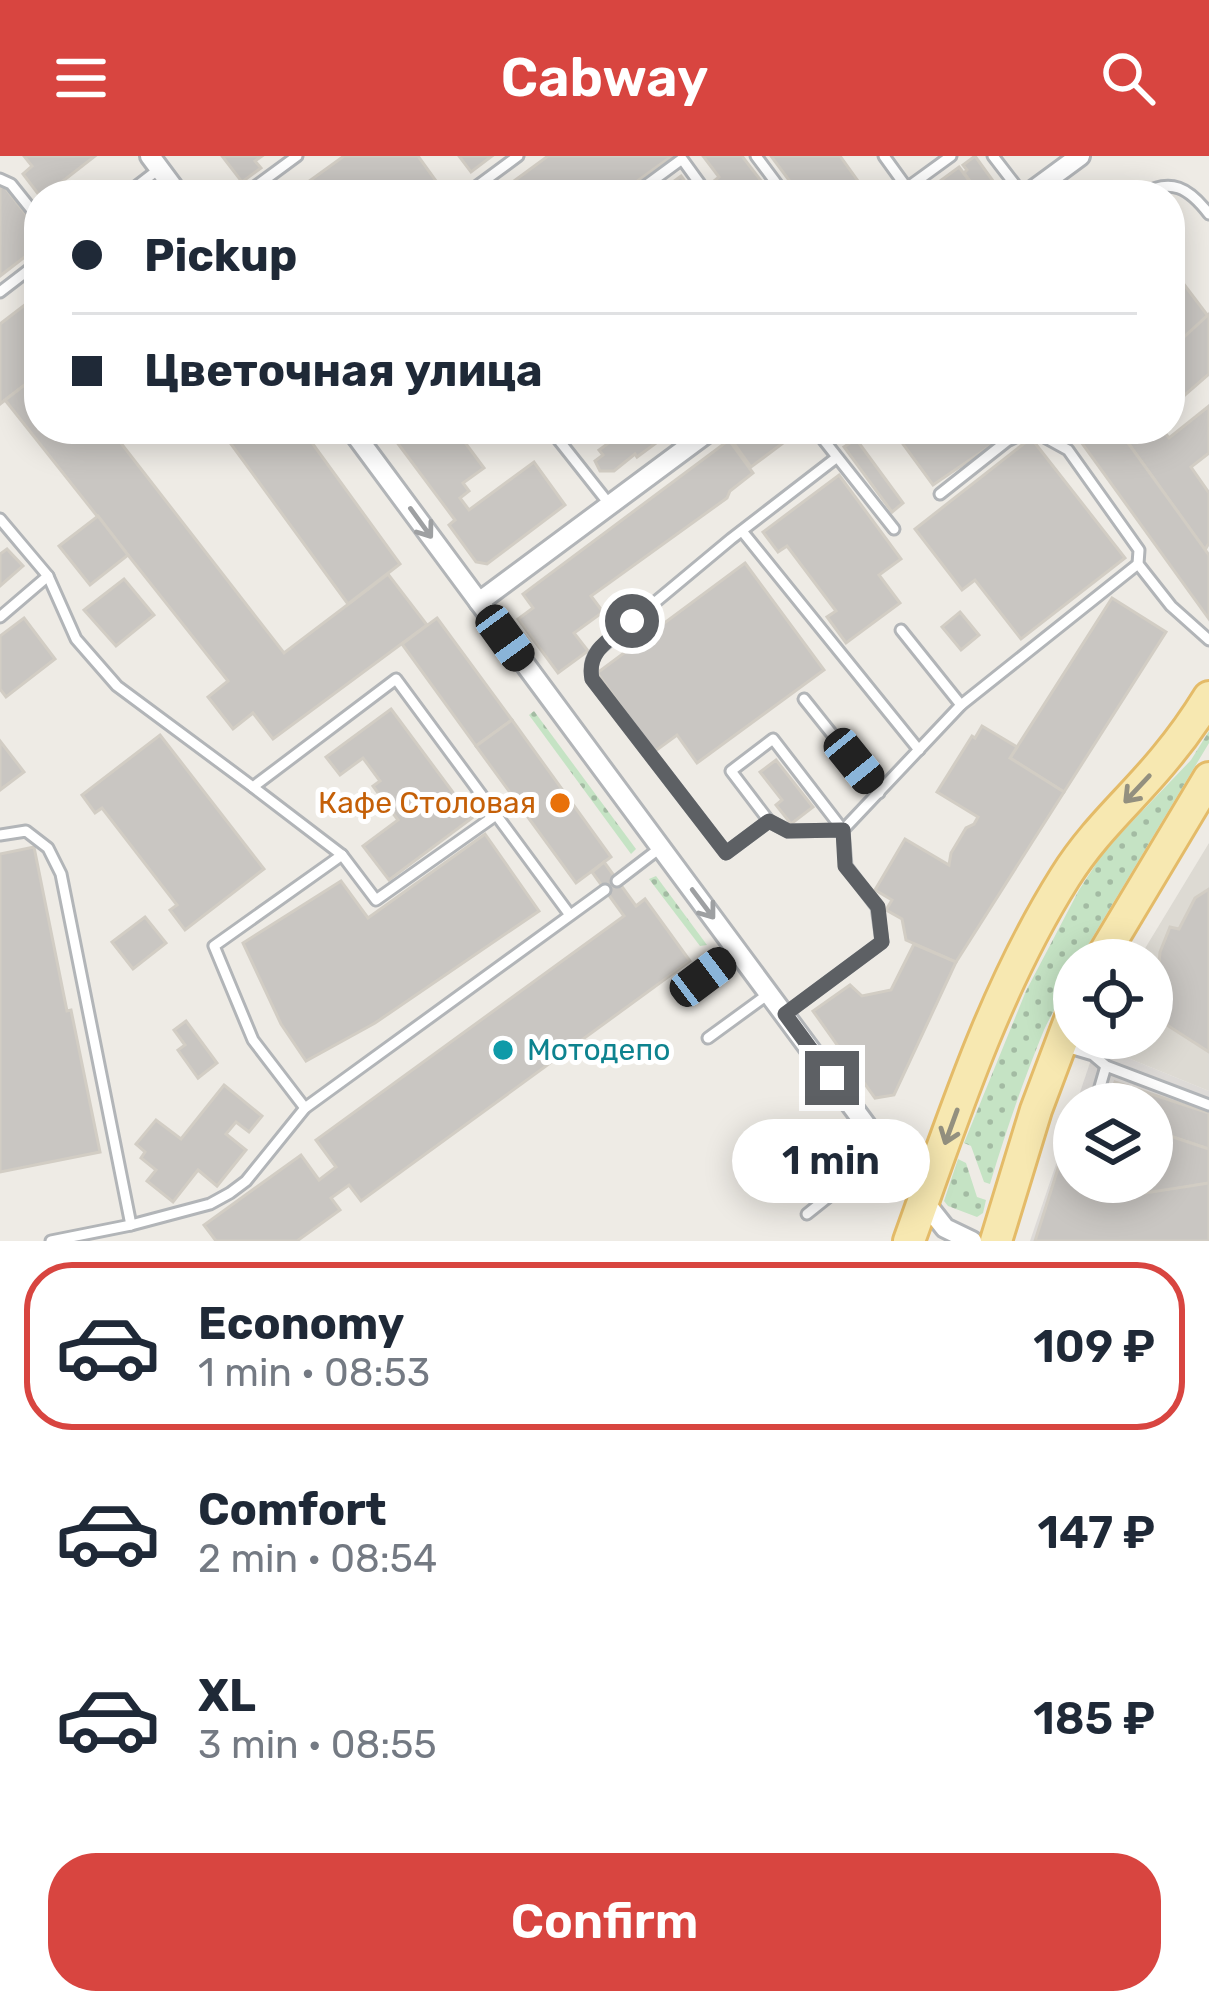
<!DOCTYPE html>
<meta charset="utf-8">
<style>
body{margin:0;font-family:Rubik,sans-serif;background:#f2f2f3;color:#1f2937;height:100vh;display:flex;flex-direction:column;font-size:45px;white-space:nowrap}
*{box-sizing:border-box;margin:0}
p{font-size:39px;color:#747a83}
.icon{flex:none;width:66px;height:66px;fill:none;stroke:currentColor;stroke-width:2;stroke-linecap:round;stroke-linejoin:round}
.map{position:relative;height:1085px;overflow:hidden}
.sheet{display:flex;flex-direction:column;background:#fff;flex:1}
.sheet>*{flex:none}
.hud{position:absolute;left:24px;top:24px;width:1161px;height:264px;border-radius:48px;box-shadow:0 6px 30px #0003;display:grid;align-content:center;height:264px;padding:0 48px;background:#fff}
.controls{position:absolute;left:1053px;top:783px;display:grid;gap:24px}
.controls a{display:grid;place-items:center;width:120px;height:120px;border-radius:50%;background:#fff;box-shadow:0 6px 30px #0003;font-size:60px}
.end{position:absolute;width:54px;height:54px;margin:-27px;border:15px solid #5d6064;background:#fff;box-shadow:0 0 0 6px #fff}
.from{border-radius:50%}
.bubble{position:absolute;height:84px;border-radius:42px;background:#fff;box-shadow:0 6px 30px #0003;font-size:39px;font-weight:600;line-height:84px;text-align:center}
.car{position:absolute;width:36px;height:72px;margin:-36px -18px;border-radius:15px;box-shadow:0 0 9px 3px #0007;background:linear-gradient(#222 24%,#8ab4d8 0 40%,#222 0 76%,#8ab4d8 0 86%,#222 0)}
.hud b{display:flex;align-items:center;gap:42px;height:114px;font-size:45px}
.hud b+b{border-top:3px solid #e0e1e3}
.hud i{width:30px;height:30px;background:#1f2937}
ul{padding:21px 0 0;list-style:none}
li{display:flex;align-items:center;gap:36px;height:168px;margin:0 24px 18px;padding:0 24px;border:6px solid transparent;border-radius:48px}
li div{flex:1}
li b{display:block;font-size:45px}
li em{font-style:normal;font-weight:600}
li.selected{border-color:#d84540}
li>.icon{width:108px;height:108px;stroke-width:1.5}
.primary-button{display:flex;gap:24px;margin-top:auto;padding:24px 48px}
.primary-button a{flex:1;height:138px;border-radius:48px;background:#d84540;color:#fff;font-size:48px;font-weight:600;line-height:138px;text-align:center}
header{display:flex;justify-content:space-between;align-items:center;height:156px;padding:0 48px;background:#d84540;color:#fff;font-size:54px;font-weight:600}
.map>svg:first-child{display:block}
</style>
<header><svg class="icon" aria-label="menu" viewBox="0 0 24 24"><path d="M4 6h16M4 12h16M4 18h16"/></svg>Cabway<svg class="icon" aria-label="search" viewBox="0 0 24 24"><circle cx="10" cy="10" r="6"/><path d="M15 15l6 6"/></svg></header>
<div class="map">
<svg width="1209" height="1085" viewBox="0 0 1209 1085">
<defs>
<pattern id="grass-dots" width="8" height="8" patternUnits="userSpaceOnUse" patternTransform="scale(3)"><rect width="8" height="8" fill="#c5e3c4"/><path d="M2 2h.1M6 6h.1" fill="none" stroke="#a3bba3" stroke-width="1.8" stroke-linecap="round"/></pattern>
</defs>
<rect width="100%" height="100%" fill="#eeebe5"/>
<!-- industrial -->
<path fill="#dddad7" d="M 1096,889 L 1209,935 L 1209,1085 L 1030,1085 L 1074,955 L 1074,1026 L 1152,1026 L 1152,948 L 1076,948 Z"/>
<!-- education -->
<path fill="#dddad3" d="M 1209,687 L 1209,935 L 1096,889 L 1099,882 L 1152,882 L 1152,804 L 1138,804 Z"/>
<!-- grass -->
<g fill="url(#grass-dots)">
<path d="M 534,555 L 636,693 L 631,698 L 529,559 Z"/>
<path d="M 1209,575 L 1209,587 L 1079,804 L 1074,804 C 1073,824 1053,854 1044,874 C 1023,925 1006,975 990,1028 L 984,1026 L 971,990 L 964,987 L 1026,835 L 1079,734 L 1105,694 L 1191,604 Z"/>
<path d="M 656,720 L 707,789 L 700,790 L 649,723 Z"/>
<path d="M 958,1003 L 966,1007 L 977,1041 L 986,1044 L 983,1057 L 977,1061 L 948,1050 L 944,1045 Z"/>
</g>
<!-- building -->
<g fill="#c9c6c2" stroke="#d2cdc4" stroke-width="3">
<path d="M 24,0 L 95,0 L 45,39 L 39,39 L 23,18 L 32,10 Z"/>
<path d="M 222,0 L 262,0 L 255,5 L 261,12 L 242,26 Z"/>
<path d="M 344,0 L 418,0 L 444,36 L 439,39 L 290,39 Z"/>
<path d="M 459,0 L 492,0 L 471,16 Z"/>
<path d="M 548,0 L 672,0 L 618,39 L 495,39 Z"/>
<path d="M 703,0 L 742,0 L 772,39 L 725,39 L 714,25 L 719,21 Z"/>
<path d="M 771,0 L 840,0 L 868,39 L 800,39 Z"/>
<path d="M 975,0 L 993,25 L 978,36 L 964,17 L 967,14 L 963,9 Z"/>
<path d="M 959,11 L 976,34 L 970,39 L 921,39 Z"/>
<path d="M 681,20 L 695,39 L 655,39 Z"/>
<path d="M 4,30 L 39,75 L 39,90 L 0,120 L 0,32 Z"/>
<path d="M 1170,110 L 1208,160 L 1170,194 Z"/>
<path d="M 39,138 L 39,218 L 0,248 L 0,168 Z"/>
<path d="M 1209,158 L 1209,218 L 1170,252 L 1170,194 Z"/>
<path d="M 39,218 L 39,273 L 110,273 L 284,497 L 388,418 L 427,469 L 273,583 L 253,557 L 233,573 L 208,541 L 228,525 L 5,244 Z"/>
<path d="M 1209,250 L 1209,297 L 1191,311 L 1209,337 L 1209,387 L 1205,394 L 1118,273 L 1162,273 L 1169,282 Z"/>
<path d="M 220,273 L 302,273 L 400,408 L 348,448 Z"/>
<path d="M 387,273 L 455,273 L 484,312 L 463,327 L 469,335 L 460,342 L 469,354 L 534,306 L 565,349 L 487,408 L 476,406 L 449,369 L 455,364 Z"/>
<path d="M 628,273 L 675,273 L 637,301 L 635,298 L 614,315 L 600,315 L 595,305 L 603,299 L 599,294 Z"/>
<path d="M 744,273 L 798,273 L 799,275 L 751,311 L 731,283 Z"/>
<path d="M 892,273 L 997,273 L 993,276 L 999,284 L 933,329 Z"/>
<path d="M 1063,273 L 1118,273 L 1209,399 L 1209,463 L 1079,283 L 1076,285 L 1072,279 L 1069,281 Z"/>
<path d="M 1031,282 L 1125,402 L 1021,483 L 975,424 L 962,434 L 915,373 Z"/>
<path d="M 856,283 L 903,347 L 892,356 L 844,291 Z"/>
<path d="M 729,284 L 753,317 L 730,335 L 727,342 L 591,440 L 603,456 L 574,477 L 588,495 L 558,517 L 518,463 L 533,452 L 523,438 Z"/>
<path d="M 839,319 L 901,403 L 879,419 L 900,447 L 846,487 L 827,461 L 836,455 L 787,390 L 778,396 L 763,376 Z"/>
<path d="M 98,360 L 128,399 L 90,429 L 59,390 Z"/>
<path d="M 7,393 L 23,410 L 0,430 L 0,398 Z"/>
<path d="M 745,407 L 824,514 L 697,607 L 677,579 L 654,596 L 597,517 Z"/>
<path d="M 124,423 L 154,459 L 116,490 L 84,454 Z"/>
<path d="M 1112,442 L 1166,476 L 1064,636 L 1010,602 Z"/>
<path d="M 960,456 L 979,479 L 961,494 L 942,471 Z"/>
<path d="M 24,462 L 55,503 L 6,541 L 0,533 L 0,480 Z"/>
<path d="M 437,462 L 512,564 L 476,590 L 402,488 Z"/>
<path d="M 391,553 L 472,662 L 389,724 L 363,690 L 398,664 L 373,630 L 380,625 L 363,602 L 340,619 L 326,601 Z"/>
<path d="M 512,564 L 611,701 L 576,727 L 476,590 Z"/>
<path d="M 982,570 L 1017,591 L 1010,602 L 1064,636 L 956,806 L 906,784 L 902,763 L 886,754 L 892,744 L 875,734 L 905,683 L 949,709 L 951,697 L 966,672 L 974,668 L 978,661 L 937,636 L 972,580 L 975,582 Z"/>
<path d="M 160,579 L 264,713 L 185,774 L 170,754 L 177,749 L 102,652 L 95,657 L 82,639 Z"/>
<path d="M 0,585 L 24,616 L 0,634 Z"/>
<path d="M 776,604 L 813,651 L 791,668 L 776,649 L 782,644 L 760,616 Z"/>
<path d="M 485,678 L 539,755 L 375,867 L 306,905 L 281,868 L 243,787 L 341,725 L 368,762 Z"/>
<path d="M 34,691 L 67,855 L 71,854 L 100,996 L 0,1016 L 0,698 Z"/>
<path d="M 604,706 L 636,750 L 645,743 L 690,805 L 361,1045 L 349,1029 L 331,1042 L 340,1054 L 297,1085 L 216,1085 L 204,1069 L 301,999 L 319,1024 L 336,1011 L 316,984 L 624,760 L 592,716 Z"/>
<path d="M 1209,733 L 1209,896 L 1159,864 L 1157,830 L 1160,796 L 1170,771 L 1179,773 L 1195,742 Z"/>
<path d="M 145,761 L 166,787 L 133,813 L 112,786 Z"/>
<path d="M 914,788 L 956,806 L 894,939 L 875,942 L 813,855 L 850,829 L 862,840 L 891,834 Z"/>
<path d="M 186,865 L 217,907 L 198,922 L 178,894 L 185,889 L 174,874 Z"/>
<path d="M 1115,926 L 1209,957 L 1209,993 L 1152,974 L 1152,948 L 1108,948 Z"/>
<path d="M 224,929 L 262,960 L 249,976 L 236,966 L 226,978 L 246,994 L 217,1030 L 198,1014 L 173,1046 L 147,1025 L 156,1014 L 141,1002 L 145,996 L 136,988 L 156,964 L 181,983 Z"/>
<path d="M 1152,974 L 1209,993 L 1209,1027 L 1146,1038 L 1144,1026 L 1152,1026 Z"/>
<path d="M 1066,987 L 1074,989 L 1074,1026 L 1112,1026 L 1107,1043 L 1209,1027 L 1209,1085 L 1035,1085 Z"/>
</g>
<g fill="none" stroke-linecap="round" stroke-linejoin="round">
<defs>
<g id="service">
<path d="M 756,0 L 785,39"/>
<path d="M 884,0 L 907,32 L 951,0"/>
<path d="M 993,0 L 1023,39"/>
<path d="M 0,23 L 11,28 L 39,63"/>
<path d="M 133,33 L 159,13"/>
<path d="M 244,39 L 297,0"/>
<path d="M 465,39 L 518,0"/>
<path d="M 633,39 L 682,3 L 708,39"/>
<path d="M 1141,39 C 1171,21 1189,32 1209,58"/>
<path d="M 0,136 L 39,106"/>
<path d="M 550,273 L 610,349"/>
<path d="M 815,273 L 894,373"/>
<path d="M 836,302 L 731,383 L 599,493 C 591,503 590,510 592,523 L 726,697 L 769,665 L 788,675 L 843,674"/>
<path d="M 940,338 L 1007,285 L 1019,279 L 1039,278 L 1068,294 L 1139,394 L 1138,408 L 1171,450 L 1209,484"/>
<path d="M 0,363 L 48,420 L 76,483 L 117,530 L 253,631 L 396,523 L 570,759"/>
<path d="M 742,375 L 919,594"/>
<path d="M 0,461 L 48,420"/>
<path d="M 901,474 L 961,549"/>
<path d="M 804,543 L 879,637"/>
<path d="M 253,631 L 342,699 L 376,744 L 496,659"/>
<path d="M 769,665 L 731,615 L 773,583 L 843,674"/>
<path d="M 0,679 L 26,675 L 48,692 L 61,718 L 131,1069"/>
<path d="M 617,725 L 660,692"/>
<path d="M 703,821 L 738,795"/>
<path d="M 785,858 L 882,786 L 877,751 L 846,710 L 843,674 L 961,549 L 1138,408"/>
<path d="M 708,882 L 767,839"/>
<path d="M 1066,891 L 1093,899 L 1106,910 L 1209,949"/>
<path d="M 1095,948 L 1106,910"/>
<path d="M 305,952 L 253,884 L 214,790 L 342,699"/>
<path d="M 807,1058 L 886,995"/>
<path d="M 51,1085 L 131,1069 L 210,1048 L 230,1037 L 246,1025 L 305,952 L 605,734"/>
</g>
<g id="minor">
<path d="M 150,0 L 179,39"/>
<path d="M 1027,39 L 1080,0"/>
<path d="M 351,273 L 897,1011 L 945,1072 L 972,1085"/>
<path d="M 479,446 L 712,273"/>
</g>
<g id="primary">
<path d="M 1100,804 L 1209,622"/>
<path d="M 909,1085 C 953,962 995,832 1065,721 C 1095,673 1132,643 1166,601 C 1182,582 1196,562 1209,541"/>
<path d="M 996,1085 L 1036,954 L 1074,853"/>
</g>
</defs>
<!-- service casing -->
<use href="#service" stroke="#b2b5b8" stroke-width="15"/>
<!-- minor casing -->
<use href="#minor" stroke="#b2b5b8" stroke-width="24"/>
<!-- primary casing -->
<use href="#primary" stroke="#e4bb68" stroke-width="36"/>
<!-- service -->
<use href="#service" stroke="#fff" stroke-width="9"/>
<!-- minor -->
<use href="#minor" stroke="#fff" stroke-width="18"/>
<!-- primary -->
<use href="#primary" stroke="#f7e8b1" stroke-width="30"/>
</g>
<!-- one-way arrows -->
<defs><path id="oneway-shaft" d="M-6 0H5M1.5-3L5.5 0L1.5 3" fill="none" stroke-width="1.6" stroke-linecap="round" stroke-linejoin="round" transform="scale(3)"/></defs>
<g stroke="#9ea0a2">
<use href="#oneway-shaft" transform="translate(421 367) rotate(54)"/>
<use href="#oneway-shaft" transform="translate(703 748) rotate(53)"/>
</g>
<g stroke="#93907f">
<use href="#oneway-shaft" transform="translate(1137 633) rotate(133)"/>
<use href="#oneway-shaft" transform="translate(951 971) rotate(110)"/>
</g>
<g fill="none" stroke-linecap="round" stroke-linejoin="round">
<!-- route -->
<path stroke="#5d6064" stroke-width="15" d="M 632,465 C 612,482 586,494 592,523 L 726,697 L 769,665 L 788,675 L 843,674 L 845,710 L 878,751 L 882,786 L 785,858 L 832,922"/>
</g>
<!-- markers -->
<circle fill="#e8710a" stroke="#fff" stroke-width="4.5" cx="560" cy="647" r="12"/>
<circle fill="#0f9aa8" stroke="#fff" stroke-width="4.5" cx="503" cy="894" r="12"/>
<g text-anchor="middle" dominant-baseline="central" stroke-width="10" stroke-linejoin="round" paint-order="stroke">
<!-- food labels -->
<g font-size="30" fill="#c56008" stroke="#fff" text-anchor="end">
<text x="536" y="647">Кафе Столовая</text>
</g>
<!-- culture labels -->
<g font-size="30" fill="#0d838f" stroke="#fff" text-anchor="start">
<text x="527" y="894">Мотодепо</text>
</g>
</g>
</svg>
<div class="controls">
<a><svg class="icon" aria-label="locate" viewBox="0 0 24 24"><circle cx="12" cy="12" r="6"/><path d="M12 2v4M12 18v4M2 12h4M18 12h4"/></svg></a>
<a><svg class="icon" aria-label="layers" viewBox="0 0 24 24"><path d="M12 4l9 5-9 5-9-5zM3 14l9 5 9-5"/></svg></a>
</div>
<i class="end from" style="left:632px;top:465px"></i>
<i class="end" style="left:832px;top:922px"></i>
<div class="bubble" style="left:732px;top:963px;width:198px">1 min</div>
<i class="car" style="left:505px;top:482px;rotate:144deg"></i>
<i class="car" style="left:854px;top:605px;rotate:141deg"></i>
<i class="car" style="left:703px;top:821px;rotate:53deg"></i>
<div class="hud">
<b><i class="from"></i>Pickup</b>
<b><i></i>Цветочная улица</b>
</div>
</div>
<section class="sheet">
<ul>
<li class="selected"><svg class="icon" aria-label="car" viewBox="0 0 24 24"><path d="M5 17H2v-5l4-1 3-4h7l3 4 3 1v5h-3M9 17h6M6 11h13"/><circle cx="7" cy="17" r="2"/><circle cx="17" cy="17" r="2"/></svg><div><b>Economy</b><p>1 min · 08:53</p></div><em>109 ₽</em></li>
<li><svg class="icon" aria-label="car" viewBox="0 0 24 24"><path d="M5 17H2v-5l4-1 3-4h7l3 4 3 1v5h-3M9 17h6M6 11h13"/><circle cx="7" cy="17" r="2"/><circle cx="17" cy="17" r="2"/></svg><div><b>Comfort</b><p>2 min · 08:54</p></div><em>147 ₽</em></li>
<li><svg class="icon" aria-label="car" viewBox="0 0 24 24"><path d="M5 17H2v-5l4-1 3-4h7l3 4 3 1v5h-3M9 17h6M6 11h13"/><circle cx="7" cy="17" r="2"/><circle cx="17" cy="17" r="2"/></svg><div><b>XL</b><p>3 min · 08:55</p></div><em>185 ₽</em></li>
</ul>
<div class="primary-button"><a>Confirm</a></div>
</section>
